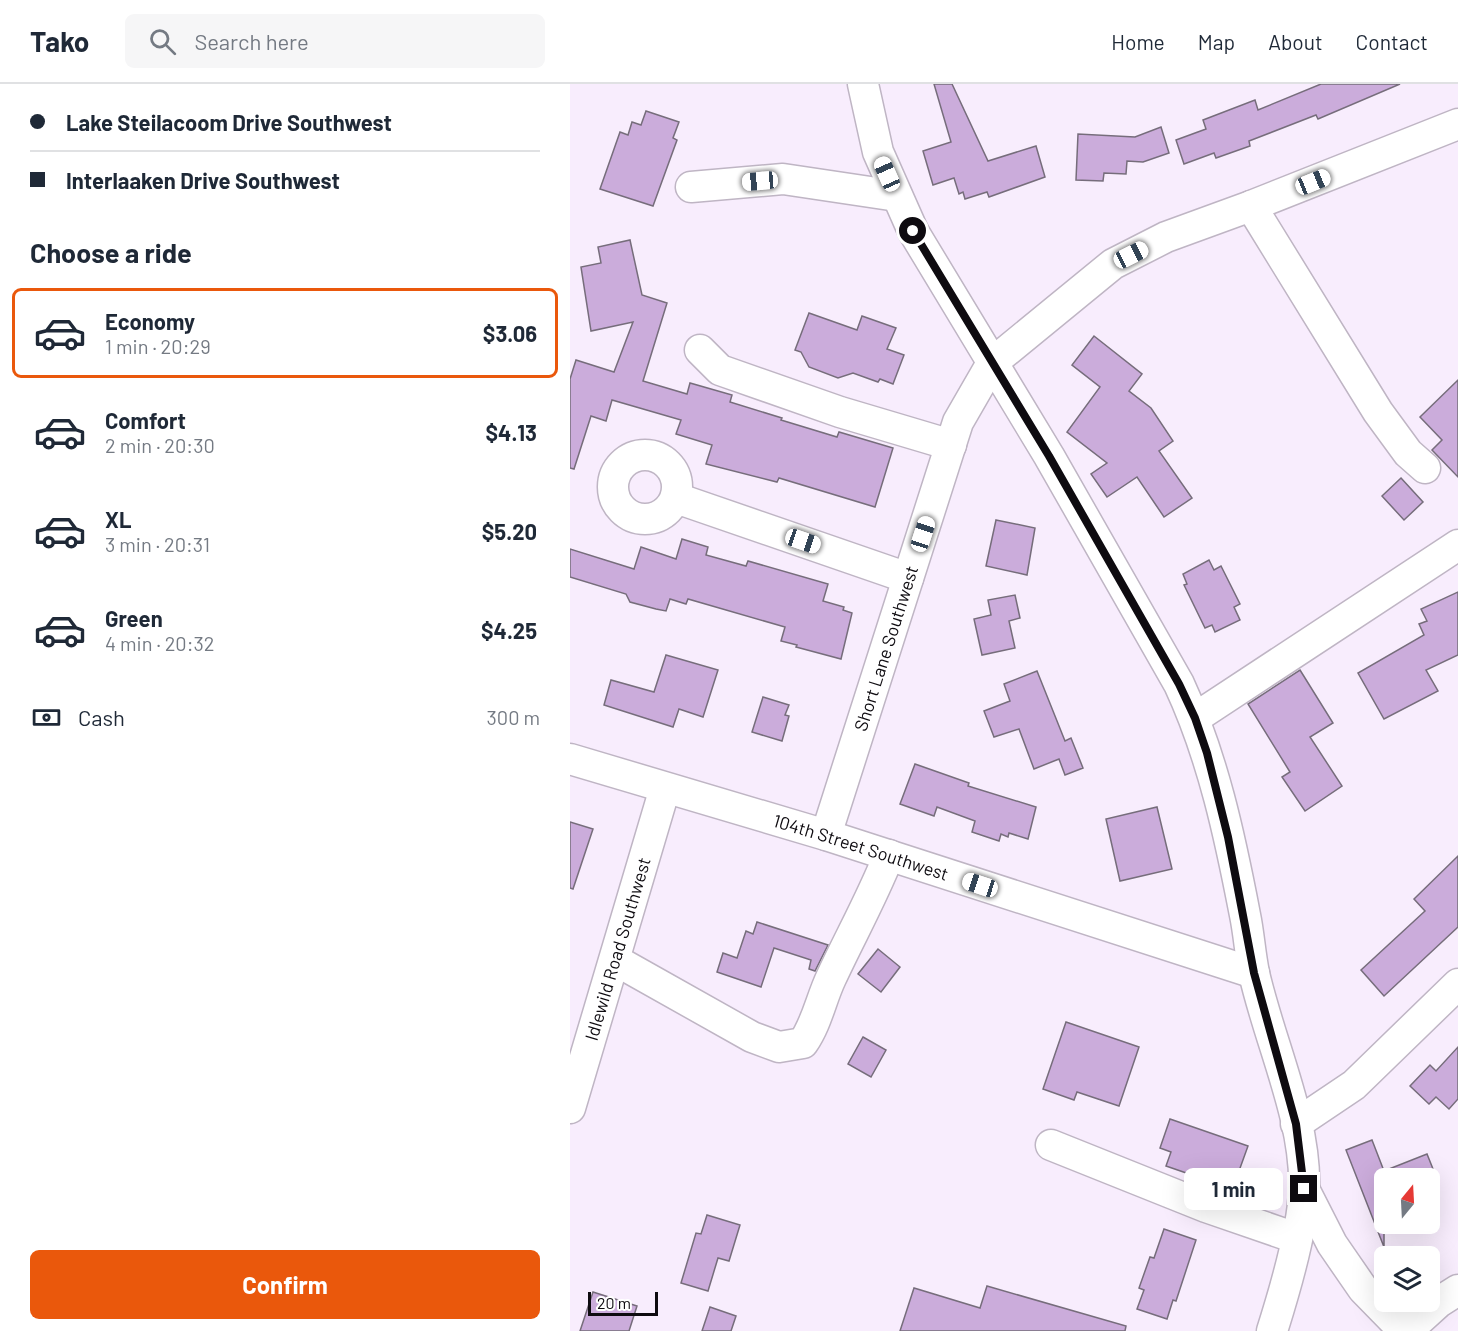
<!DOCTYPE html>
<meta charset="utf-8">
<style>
body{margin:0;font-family:Barlow,sans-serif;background:#f6f6f7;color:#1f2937;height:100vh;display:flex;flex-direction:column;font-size:22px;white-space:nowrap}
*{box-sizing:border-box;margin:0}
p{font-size:20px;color:#747a83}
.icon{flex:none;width:33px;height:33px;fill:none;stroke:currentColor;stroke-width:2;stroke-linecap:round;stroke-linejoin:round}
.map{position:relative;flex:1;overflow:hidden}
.sheet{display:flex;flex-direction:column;background:#fff;width:570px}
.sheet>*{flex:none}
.guide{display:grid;align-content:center;height:132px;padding:0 30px;background:#fff}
.needle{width:39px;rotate:18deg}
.buttons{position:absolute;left:804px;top:1084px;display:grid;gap:12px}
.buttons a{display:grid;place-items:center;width:66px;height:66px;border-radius:9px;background:#fff;box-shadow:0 6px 24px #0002;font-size:30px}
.scale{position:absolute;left:18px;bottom:15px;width:70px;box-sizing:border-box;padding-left:6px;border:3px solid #0e0b10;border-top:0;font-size:16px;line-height:21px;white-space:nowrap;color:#0e0b10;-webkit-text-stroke:4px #fff;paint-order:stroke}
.end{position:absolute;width:27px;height:27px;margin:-14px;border:8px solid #0e0b10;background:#fff;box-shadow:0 0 0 3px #fff}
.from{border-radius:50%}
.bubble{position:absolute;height:42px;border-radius:9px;background:#fff;box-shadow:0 6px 24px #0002;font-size:20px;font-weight:700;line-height:42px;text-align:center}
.car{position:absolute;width:18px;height:36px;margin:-18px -9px;border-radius:8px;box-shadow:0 0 4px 2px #0007;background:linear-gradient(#fff 24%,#345 0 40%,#fff 0 76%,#345 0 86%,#fff 0)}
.guide b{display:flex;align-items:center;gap:21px;height:57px;font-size:22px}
.guide b+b{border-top:2px solid #e0e1e3}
.guide i{width:15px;height:15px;background:#1f2937}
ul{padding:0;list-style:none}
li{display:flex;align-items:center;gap:18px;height:90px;margin:0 12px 9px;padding:0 18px;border:3px solid transparent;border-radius:9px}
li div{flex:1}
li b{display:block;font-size:22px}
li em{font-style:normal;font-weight:700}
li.current{border-color:#ea580c}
li>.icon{width:54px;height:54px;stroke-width:1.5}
h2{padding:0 30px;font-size:27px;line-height:72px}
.pay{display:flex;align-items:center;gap:15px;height:66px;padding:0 30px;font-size:22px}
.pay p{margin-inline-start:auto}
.button{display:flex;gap:12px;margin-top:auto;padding:12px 30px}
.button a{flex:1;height:69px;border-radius:9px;background:#ea580c;color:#fff;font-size:24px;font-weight:700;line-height:69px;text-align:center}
header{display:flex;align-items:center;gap:36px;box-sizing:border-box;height:84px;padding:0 30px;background:#fff;border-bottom:2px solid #e0e1e3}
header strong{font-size:28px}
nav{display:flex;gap:33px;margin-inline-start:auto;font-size:21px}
.search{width:420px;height:54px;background:#f6f6f7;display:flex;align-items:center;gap:15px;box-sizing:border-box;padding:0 21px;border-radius:9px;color:#747a83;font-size:22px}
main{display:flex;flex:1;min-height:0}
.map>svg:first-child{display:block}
</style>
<header>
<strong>Tako</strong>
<div class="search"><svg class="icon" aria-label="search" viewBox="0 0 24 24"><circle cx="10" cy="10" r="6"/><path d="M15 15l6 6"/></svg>Search here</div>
<nav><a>Home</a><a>Map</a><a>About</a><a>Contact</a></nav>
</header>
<main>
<section class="sheet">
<div class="guide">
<b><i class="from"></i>Lake Steilacoom Drive Southwest</b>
<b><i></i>Interlaaken Drive Southwest</b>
</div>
<h2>Choose a ride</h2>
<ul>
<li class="current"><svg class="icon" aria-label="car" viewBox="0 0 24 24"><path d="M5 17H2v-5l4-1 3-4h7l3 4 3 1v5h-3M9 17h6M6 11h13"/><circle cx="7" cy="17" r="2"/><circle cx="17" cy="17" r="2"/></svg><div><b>Economy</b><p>1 min · 20:29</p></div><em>$3.06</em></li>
<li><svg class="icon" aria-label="car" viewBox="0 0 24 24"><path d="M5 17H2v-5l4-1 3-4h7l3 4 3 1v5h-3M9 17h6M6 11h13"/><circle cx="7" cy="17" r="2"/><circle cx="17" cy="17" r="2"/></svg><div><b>Comfort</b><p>2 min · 20:30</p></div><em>$4.13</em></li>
<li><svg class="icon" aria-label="car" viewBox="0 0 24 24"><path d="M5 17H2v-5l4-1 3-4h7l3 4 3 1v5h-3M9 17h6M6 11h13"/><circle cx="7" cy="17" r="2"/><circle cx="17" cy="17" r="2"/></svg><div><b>XL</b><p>3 min · 20:31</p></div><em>$5.20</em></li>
<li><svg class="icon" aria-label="car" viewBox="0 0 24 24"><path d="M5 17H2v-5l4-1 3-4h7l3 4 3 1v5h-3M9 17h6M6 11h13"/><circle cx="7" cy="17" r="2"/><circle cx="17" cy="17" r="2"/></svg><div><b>Green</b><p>4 min · 20:32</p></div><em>$4.25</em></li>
</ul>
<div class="pay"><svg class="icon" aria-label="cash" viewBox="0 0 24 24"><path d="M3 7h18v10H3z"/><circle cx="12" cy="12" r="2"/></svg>Cash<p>300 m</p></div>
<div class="button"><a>Confirm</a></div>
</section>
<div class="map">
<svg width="888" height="1247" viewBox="0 0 888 1247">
<rect width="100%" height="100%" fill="#f8edfd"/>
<!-- building -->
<g fill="#cbacdb" stroke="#766d7b" stroke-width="1.5">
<path d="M 364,0 L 382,0 L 418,77 L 466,62 L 475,93 L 419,113 L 417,108 L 395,115 L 393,108 L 389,110 L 384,94 L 363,101 L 353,67 L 381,58 Z"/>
<path d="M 751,0 L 830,0 L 748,35 L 746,31 L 679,57 L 680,62 L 646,74 L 644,69 L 614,80 L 606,56 L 636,45 L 633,36 L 685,16 L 688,26 Z"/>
<path d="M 76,27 L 109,38 L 103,54 L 107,56 L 83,122 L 30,105 L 50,48 L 58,51 L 62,38 L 71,41 Z"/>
<path d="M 591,43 L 599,69 L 573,78 L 557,77 L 556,90 L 534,89 L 533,97 L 506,96 L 508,50 L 565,53 Z"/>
<path d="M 60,156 L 72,211 L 97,219 L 73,297 L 117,310 L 120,299 L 162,311 L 160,318 L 212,334 L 211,336 L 267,353 L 269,348 L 323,364 L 305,423 L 209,394 L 207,398 L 136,380 L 142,361 L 106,350 L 111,336 L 42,316 L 36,337 L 21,332 L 4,385 L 0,384 L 0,295 L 6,276 L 44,288 L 63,238 L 21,247 L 11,183 L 31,179 L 28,163 Z"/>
<path d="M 239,229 L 287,246 L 292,232 L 326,244 L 317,265 L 334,271 L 323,300 L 310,295 L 308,298 L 283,289 L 268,294 L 239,283 L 231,268 L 225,266 Z"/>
<path d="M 524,252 L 572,290 L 559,307 L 581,324 L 603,357 L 589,367 L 622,414 L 594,433 L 567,393 L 537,413 L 521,390 L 537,379 L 497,348 L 530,303 L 502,281 Z"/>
<path d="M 888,296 L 888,393 L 862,366 L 872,356 L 850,333 Z"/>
<path d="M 831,394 L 853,418 L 834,436 L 812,412 Z"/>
<path d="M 426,436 L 465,444 L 457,491 L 416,482 Z"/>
<path d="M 112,455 L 138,463 L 136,471 L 176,482 L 178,477 L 258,500 L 253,517 L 274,523 L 273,526 L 282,529 L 271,575 L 226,563 L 227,561 L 211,557 L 215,543 L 118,515 L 116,520 L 100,515 L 96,527 L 86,525 L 60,518 L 56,510 L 0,493 L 0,465 L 64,485 L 71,463 L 106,475 Z"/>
<path d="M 639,476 L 644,486 L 651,482 L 670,520 L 664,523 L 670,536 L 645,548 L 642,541 L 635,544 L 614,501 L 617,500 L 613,490 Z"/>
<path d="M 888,508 L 888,571 L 856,586 L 868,607 L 814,635 L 788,589 L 854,551 L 849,540 L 857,537 L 851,525 Z"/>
<path d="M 445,511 L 450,534 L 439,537 L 445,564 L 412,571 L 404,535 L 421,531 L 418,516 Z"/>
<path d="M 96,571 L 148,586 L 133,633 L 109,625 L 103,643 L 34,621 L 41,596 L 84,608 Z"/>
<path d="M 730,586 L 763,639 L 740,653 L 772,702 L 735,727 L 712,693 L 720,688 L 678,620 Z"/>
<path d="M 467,587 L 495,657 L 501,654 L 513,684 L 495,691 L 489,675 L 464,685 L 449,645 L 424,653 L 414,627 L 440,617 L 434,600 Z"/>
<path d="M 193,613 L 219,621 L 215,631 L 219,632 L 212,657 L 182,648 Z"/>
<path d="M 345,680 L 399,699 L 398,702 L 466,723 L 458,755 L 439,749 L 438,753 L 431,750 L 429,757 L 402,748 L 405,737 L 367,723 L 364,732 L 330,720 Z"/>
<path d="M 587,723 L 602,785 L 550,797 L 536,735 Z"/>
<path d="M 0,738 L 23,745 L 3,805 L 0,804 Z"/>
<path d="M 888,772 L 888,843 L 814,912 L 791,886 L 855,827 L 844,815 Z"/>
<path d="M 187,838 L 258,861 L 245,887 L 239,885 L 241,876 L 204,864 L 191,903 L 147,888 L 153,869 L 167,874 L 176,847 L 183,850 Z"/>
<path d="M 308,865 L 330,883 L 311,908 L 288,890 Z"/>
<path d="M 496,938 L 569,963 L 549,1022 L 507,1008 L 504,1016 L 473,1005 Z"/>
<path d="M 293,953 L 316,966 L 301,993 L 278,980 Z"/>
<path d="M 888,963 L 888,1015 L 879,1025 L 866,1013 L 859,1020 L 840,1002 L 860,981 L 866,987 Z"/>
<path d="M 600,1035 L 678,1062 L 665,1098 L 635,1088 L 634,1092 L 626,1089 L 625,1092 L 596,1082 L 601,1068 L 590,1064 Z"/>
<path d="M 802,1056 L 814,1087 L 857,1070 L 867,1095 L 814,1095 L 814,1163 L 776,1066 Z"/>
<path d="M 137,1131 L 170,1141 L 159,1177 L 148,1174 L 138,1207 L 111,1199 L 126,1149 L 131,1150 Z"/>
<path d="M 594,1145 L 626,1156 L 606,1217 L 603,1216 L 597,1235 L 567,1225 L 574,1206 L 569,1204 L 580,1173 L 584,1174 Z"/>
<path d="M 417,1202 L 556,1242 L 555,1247 L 330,1247 L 344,1204 L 410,1224 Z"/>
<path d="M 23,1208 L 67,1222 L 59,1247 L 10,1247 Z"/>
<path d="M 140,1223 L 166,1232 L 161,1247 L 132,1247 Z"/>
</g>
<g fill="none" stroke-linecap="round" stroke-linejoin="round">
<defs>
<g id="minor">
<path d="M 293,0 L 308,68 L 343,147 L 479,372 L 609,600 C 643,673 660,753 675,831 C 679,850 680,870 684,889 C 699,957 737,1036 734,1106 C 733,1145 714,1209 702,1247"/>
<path d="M 121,103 L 213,95 L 327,112"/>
<path d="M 681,122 L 808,328 L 838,369 L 855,384"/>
<path d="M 130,266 L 150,286 L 270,328 L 381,361"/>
<circle cx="75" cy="403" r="32"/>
<path d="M 106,414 L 338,494"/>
<path d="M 625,634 L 888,461"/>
<path id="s1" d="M 0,675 L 256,751 L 684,889"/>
<path id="s2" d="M 256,751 L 388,338 L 422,279 L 543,180 L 596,153 L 681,122 L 888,40"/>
<path d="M 45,876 L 182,953 L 209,963 L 233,959 C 247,939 251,915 261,894 C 280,853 302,814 319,771"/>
<path id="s3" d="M 0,1024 L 95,704"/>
<path d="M 726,1040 L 784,1001 L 888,900"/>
<path d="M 481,1061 L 636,1123 L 726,1154"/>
<path d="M 734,1105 L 762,1160 L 793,1205 L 834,1247"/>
<path d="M 837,1247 L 869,1218 L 888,1206"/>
</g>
</defs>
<!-- minor casing -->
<use href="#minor" stroke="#bfb5c4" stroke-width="33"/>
<!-- minor -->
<use href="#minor" stroke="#fff" stroke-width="30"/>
</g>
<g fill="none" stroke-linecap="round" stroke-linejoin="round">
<!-- route -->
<path stroke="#0e0b10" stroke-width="8" d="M 343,147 L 479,372 L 609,600 L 625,634 L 637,669 L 658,753 L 684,889 L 726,1040 L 734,1105"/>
</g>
<g text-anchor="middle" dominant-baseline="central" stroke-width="6" stroke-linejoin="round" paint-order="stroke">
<!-- street labels -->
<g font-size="18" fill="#0e0b10" stroke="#fff">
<text stroke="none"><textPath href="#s2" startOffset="196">Short Lane Southwest</textPath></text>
<text stroke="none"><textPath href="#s1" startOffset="304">104th Street Southwest</textPath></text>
<text stroke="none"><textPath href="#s3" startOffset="166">Idlewild Road Southwest</textPath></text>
</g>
</g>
</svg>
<div class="buttons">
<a><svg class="needle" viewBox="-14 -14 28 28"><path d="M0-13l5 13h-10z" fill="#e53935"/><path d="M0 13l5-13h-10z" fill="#747a83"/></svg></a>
<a><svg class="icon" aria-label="layers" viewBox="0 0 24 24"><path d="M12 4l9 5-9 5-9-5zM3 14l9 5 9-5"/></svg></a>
</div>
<div class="scale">20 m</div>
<i class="end from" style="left:343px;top:147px"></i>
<i class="end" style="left:734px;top:1105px"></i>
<div class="bubble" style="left:614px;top:1084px;width:99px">1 min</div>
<i class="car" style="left:317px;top:90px;rotate:336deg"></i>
<i class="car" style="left:190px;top:97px;rotate:265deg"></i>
<i class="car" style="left:743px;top:98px;rotate:68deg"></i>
<i class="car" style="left:561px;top:171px;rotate:63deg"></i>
<i class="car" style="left:353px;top:450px;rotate:18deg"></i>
<i class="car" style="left:233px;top:457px;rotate:109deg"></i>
<i class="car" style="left:410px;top:801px;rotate:288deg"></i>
</div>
</main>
